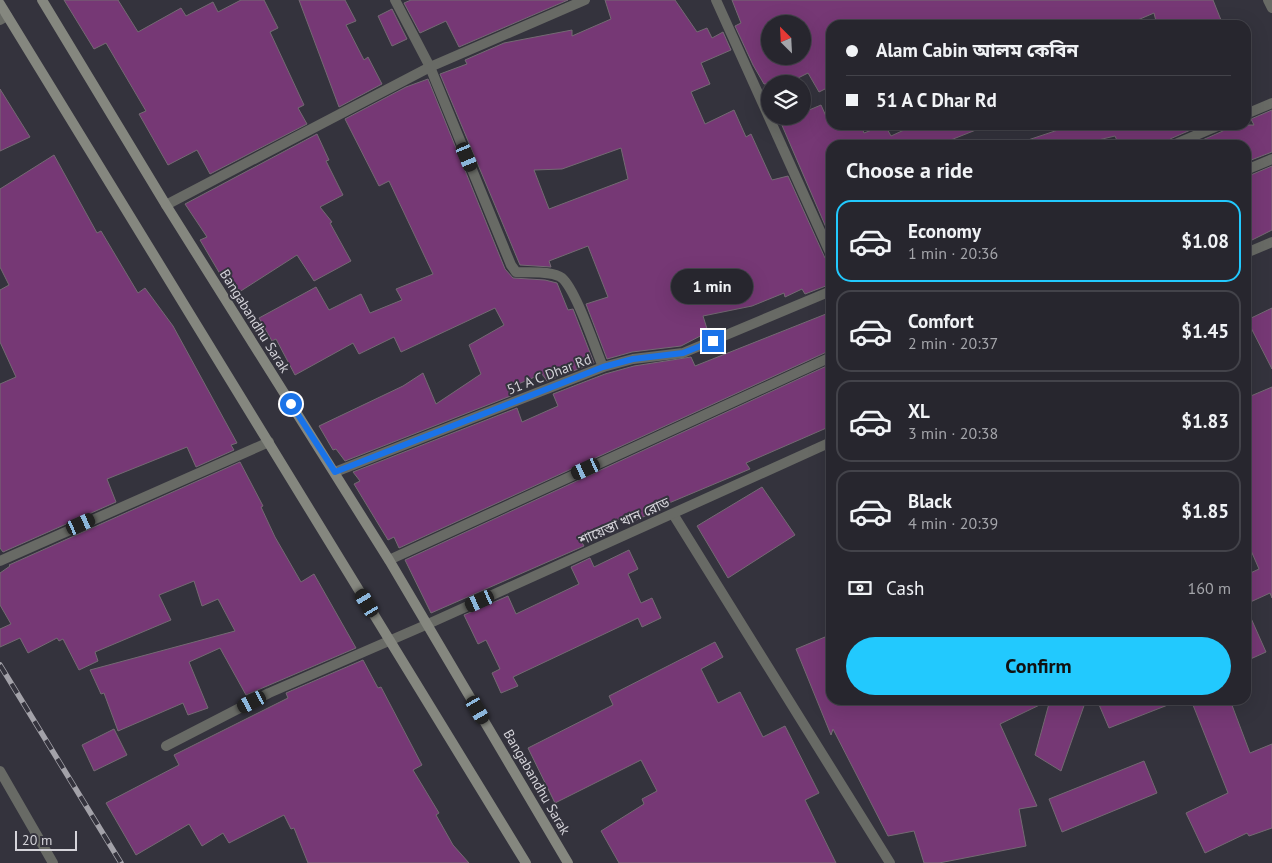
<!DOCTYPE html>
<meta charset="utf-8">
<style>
body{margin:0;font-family:"PT Sans","Noto Sans Bengali",sans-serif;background:#33323a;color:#f1f3f6;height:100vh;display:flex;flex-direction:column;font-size:19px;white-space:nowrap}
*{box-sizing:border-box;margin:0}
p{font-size:16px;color:#a4a5aa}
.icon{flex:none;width:28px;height:28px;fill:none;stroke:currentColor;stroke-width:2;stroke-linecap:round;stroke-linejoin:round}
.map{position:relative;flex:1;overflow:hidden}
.side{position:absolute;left:826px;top:140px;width:425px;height:565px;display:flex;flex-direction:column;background:#27262e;border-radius:15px;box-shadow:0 5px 20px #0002,0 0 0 1px #43434a}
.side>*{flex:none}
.banner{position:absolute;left:826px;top:20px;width:425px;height:110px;border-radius:15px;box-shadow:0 5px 20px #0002,0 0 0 1px #43434a;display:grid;align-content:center;height:110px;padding:0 20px;background:#27262e}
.needle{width:32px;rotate:336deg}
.buttons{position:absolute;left:761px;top:15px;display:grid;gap:10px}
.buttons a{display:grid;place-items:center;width:50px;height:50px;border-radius:50%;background:#27262e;box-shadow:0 5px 20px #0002,0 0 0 1px #43434a;font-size:25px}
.scale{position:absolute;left:15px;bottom:12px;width:62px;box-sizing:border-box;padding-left:5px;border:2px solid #d5d4da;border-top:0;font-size:14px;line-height:18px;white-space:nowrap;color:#d5d4da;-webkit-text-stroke:4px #34333d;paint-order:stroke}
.end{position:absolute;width:22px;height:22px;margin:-11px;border:6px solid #1a73e8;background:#fff;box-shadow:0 0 0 2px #fff}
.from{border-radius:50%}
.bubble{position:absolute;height:35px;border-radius:18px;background:#27262e;box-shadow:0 5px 20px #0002,0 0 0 1px #43434a;font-size:16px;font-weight:800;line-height:35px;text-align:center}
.car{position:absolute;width:15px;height:30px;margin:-15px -8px;border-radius:6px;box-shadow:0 0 4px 1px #0007;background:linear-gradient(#222 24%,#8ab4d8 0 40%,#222 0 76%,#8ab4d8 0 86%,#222 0)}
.banner b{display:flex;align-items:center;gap:18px;height:48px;font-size:19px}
.banner b+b{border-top:1px solid #43434a}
.banner i{width:12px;height:12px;background:#f1f3f6}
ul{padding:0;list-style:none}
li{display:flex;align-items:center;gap:15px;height:82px;margin:0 10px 8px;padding:0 10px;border:2px solid #43434a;border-radius:15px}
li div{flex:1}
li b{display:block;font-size:19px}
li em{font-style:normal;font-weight:800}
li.current{border-color:#22c9fe}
li>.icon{width:45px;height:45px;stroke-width:1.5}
h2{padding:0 20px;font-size:22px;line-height:60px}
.pay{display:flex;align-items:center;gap:12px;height:55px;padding:0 20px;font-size:19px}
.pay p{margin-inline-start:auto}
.cta{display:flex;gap:10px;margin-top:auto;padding:10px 20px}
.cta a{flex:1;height:58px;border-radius:30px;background:#22c9fe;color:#111;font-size:20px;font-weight:800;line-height:58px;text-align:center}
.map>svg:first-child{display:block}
</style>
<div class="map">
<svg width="1272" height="863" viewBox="0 0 1272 863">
<rect width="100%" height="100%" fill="#34333d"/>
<!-- building -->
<g fill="#763875" stroke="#746a73" fill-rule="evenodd">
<path d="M 64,0 L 118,0 L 138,32 L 181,8 L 186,16 L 213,2 L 218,12 L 241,0 L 264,0 L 278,28 L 270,32 L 304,105 L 298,108 L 307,124 L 210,174 L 197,150 L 168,165 L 139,114 L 146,111 L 106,43 L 94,49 Z"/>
<path d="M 299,0 L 345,0 L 356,21 L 346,25 L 364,60 L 368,57 L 382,84 L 339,107 Z"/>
<path d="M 411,0 L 568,0 L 459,47 L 446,21 L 420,33 L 404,3 Z"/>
<path d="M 605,0 L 675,0 L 697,32 L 707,28 L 712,38 L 723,32 L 731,50 L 701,63 L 710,84 L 691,92 L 705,124 L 734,110 L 746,137 L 751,134 L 772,180 L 788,176 L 825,258 L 831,262 L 831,284 L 805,294 L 802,289 L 785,297 L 784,293 L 752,306 L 703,316 L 708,332 L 681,346 L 632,352 L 607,359 L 586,304 L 608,297 L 588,246 L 549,261 L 551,267 L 520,265 L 440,74 L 467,64 L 465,60 L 504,43 L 572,30 L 572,36 L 611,19 ZM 621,148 L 628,179 L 549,209 L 534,170 L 562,169 Z"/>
<path d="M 732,0 L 1213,0 L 1223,25 L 1157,25 L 1154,13 L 1126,25 L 831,25 L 831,86 L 819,92 L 808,73 L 786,84 L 764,84 L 753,65 L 735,26 L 741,23 ZM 770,24 L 802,24 L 802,56 L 770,56 Z"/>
<path d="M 392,9 L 407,39 L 392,46 L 378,16 Z"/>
<path d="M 428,79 L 505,269 L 513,278 L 545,280 L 557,283 L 568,310 L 573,309 L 594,363 L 547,381 L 542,374 L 511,387 L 513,395 L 345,461 L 336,449 L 333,450 L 319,426 L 403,386 L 423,373 L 436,404 L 481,374 L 469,345 L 504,325 L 495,308 L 401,352 L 394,337 L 359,354 L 353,343 L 295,375 L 276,339 L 272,341 L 259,318 L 316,287 L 329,310 L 361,294 L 370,313 L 402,300 L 396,289 L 433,274 L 389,181 L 379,186 L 345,119 L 406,87 Z"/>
<path d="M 0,89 L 30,137 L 0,151 Z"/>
<path d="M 821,105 L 830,125 L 861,125 L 864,133 L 885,125 L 891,136 L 915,125 L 986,126 L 938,145 L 831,145 L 831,239 L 781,123 L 796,116 L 802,116 L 802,113 Z"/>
<path d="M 1272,110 L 1272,152 L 1246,162 L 1246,145 L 1191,145 L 1223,131 L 1230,125 L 1254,125 L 1251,119 Z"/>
<path d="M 1073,125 L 1202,125 L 1170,139 L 1166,145 L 1119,145 L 1115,136 L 1077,145 L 1023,145 L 1022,142 Z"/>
<path d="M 317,134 L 329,160 L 326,161 L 343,195 L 320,207 L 332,222 L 330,223 L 351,261 L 314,281 L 297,255 L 233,296 L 200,240 L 207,237 L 185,204 Z"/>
<path d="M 54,155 L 97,233 L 101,231 L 138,293 L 145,288 L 173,326 L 237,443 L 231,445 L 234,450 L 196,467 L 187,447 L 107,479 L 116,502 L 3,552 L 0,548 L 0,384 L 16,377 L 0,342 L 0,290 L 9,285 L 0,267 L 0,189 Z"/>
<path d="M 1272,166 L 1272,230 L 1246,243 L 1246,177 Z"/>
<path d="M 1272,308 L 1272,369 L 1247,320 Z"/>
<path d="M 831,312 L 831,350 L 399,548 L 394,537 L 388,540 L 354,484 L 360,481 L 353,472 L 517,408 L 522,422 L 558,406 L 553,394 L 605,374 L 634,366 L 691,357 L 695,366 Z"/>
<path d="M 831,364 L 831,426 L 746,463 L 750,469 L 669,503 L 670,505 L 636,520 L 633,512 L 580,539 L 584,546 L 431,613 L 405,560 Z"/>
<path d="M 1272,387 L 1272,598 L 1270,593 L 1246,604 L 1246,575 L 1259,569 L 1246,539 L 1246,398 Z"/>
<path d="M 240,462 L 263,506 L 261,507 L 275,537 L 301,582 L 314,574 L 356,648 L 246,695 L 220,648 L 189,662 L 208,708 L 188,715 L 183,703 L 118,731 L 104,693 L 101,694 L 90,670 L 235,631 L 218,599 L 202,606 L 194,581 L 159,595 L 171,620 L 95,652 L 98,661 L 79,670 L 63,639 L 59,641 L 57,638 L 28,653 L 20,638 L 0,647 L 0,629 L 11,624 L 0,605 L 0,573 L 10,566 L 9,565 Z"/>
<path d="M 762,487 L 795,535 L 728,578 L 697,526 Z"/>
<path d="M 629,550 L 638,569 L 628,574 L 641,603 L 652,598 L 661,618 L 642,627 L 638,618 L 513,677 L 518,686 L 501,693 L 492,673 L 500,669 L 486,640 L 478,644 L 464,615 L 508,596 L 516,614 L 579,584 L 571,567 L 590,558 L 594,567 Z"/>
<path d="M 1246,607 L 1266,652 L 1246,661 Z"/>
<path d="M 825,637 L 831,653 L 831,700 L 1086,700 L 1061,771 L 1035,755 L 1050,700 L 1000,724 L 1037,806 L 1019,809 L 1026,846 L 939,863 L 924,863 L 914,831 L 888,836 L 833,729 L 831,735 L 796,649 Z"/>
<path d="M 715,642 L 723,657 L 701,669 L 718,703 L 740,692 L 763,737 L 785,726 L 819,793 L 805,800 L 836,863 L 619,863 L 601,831 L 644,804 L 642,799 L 657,791 L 641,760 L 555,803 L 528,748 L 613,705 L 609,696 Z"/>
<path d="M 363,660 L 378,688 L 381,687 L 422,765 L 413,770 L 439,813 L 436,815 L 453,845 L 469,863 L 308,863 L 294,828 L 291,829 L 284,815 L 229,843 L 223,833 L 202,846 L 189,824 L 136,855 L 106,803 L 179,765 L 174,755 L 288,698 L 286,693 Z"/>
<path d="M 1097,700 L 1177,700 L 1178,701 L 1109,728 Z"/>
<path d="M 1191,700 L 1230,700 L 1250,753 L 1272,744 L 1272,828 L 1249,836 L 1247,833 L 1205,853 L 1186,813 L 1228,793 Z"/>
<path d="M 114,729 L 127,755 L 94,771 L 82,745 Z"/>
<path d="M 1144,761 L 1157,793 L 1062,832 L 1049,799 Z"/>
</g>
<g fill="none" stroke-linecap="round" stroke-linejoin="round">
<!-- minor -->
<g stroke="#686a65" stroke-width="10">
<path d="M 395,0 L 430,67 L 511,265 L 516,272 C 528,273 552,270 562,278 C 576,290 595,348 603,367"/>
<path d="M 716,0 L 831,255"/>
<path d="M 0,20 L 7,16"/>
<path d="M 1246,114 L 1272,103"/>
<path d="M 1173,145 L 1220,125"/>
<path d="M 1246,170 L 1272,159"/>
<path d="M 166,205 L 430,67 L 585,0"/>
<path d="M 1246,253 L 1272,242"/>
<path d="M 335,472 L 603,367 L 633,359 L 683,353 L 831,291"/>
<path d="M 673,514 L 890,863"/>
<path d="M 389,560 L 831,357"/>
<path d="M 0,561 L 269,442"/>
<path d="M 166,746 L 269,693 L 428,624 L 831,442"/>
<path d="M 0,771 L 53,863"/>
</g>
<!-- tertiary -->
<path stroke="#686a65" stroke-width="10" d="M 1268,0 L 1272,8"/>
<!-- secondary -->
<g stroke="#85877f" stroke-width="10">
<path d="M 42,0 L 166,205 L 389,560 L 568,863"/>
<path d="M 0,4 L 526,863"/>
</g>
<defs>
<path id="rail" d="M 0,665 L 121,863"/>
</defs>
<!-- rail casing -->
<use href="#rail" stroke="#a3a2a9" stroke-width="5.5"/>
<!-- rail -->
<use href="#rail" stroke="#34333d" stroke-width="4" stroke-dasharray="11" stroke-linecap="butt"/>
</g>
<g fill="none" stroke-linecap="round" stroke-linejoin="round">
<!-- route -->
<path stroke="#1a73e8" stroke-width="6" d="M 291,404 L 335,472 L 603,367 L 633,359 L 683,353 L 713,341"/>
</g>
<g text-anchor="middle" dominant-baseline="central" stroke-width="4" stroke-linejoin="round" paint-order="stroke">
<!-- street labels -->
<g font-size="14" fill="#d5d4da" stroke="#34333d">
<text transform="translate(255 321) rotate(58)">Bangabandhu Sarak</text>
<text transform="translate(549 374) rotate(-21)">51 A C Dhar Rd</text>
<text transform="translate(624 521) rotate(-24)">শায়েস্তা খান রোড</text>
<text transform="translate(537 782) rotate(60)">Bangabandhu Sarak</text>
</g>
</g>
</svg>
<div class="buttons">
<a><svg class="needle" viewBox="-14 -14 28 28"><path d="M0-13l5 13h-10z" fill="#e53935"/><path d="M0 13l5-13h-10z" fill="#a4a5aa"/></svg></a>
<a><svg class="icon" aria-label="layers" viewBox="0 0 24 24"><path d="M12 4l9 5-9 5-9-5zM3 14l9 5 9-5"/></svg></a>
</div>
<div class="scale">20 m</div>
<i class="end from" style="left:291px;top:404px"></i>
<i class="end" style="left:713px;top:341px"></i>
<div class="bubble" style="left:671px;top:269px;width:82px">1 min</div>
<i class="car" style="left:467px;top:157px;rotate:157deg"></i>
<i class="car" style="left:586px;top:469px;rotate:245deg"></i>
<i class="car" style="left:81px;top:524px;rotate:66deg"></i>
<i class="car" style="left:480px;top:601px;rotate:246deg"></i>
<i class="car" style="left:367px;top:603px;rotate:329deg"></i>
<i class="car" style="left:252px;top:702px;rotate:243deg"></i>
<i class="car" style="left:478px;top:710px;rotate:150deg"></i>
<div class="banner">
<b><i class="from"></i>Alam Cabin আলম কেবিন</b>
<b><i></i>51 A C Dhar Rd</b>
</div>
<section class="side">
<h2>Choose a ride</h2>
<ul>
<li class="current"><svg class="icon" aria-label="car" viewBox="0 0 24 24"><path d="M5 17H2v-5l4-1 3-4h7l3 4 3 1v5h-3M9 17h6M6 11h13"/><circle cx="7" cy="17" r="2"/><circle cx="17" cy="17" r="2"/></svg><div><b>Economy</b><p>1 min · 20:36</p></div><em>$1.08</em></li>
<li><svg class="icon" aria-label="car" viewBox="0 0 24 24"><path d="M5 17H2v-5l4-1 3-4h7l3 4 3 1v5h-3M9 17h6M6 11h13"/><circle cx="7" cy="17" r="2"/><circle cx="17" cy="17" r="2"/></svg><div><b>Comfort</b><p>2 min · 20:37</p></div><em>$1.45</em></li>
<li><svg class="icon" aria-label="car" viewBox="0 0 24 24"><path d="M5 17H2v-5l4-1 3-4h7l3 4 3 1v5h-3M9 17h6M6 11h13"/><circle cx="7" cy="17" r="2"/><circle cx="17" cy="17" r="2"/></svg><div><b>XL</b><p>3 min · 20:38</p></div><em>$1.83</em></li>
<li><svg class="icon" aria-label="car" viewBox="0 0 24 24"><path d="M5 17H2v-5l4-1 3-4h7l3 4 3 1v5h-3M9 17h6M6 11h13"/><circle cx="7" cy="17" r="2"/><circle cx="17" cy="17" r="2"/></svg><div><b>Black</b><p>4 min · 20:39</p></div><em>$1.85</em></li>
</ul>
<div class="pay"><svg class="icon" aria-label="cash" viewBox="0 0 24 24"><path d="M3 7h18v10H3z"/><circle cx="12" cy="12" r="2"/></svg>Cash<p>160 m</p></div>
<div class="cta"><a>Confirm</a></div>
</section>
</div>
